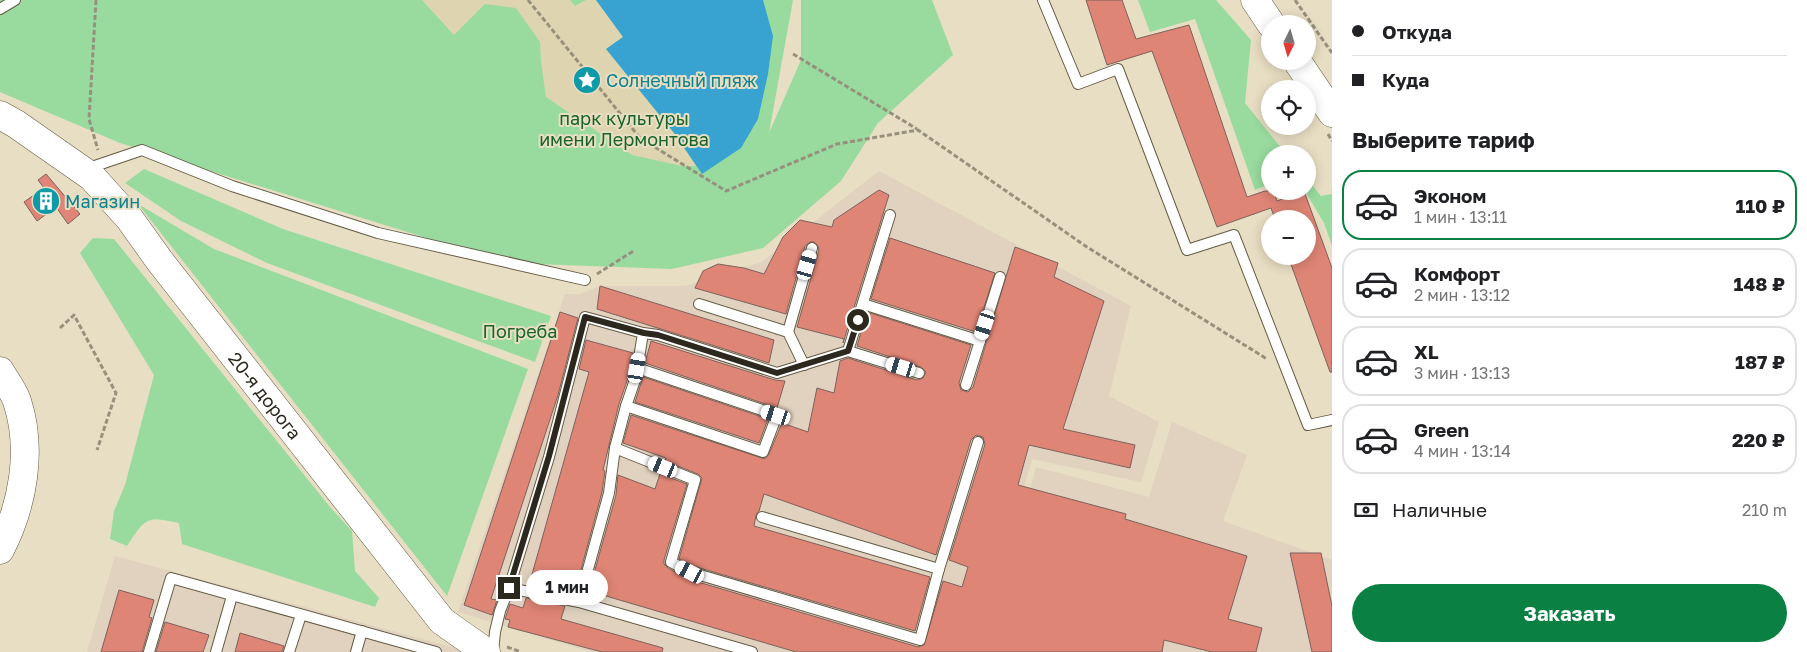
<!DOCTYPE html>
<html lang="ru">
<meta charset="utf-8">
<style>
body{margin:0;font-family:"Golos Text",sans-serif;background:#f2f2f2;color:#202124;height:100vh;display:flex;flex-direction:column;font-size:19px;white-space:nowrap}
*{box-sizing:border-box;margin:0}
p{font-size:16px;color:#757577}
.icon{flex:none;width:28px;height:28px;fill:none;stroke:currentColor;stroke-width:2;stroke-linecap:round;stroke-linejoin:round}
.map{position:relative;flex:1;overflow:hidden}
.panel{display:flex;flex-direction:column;background:#fff;width:475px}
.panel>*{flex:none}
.hud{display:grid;align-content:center;height:110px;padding:0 20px;background:#fff}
.needle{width:32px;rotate:185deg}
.controls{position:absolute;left:1261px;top:15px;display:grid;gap:10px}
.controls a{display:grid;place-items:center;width:55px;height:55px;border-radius:50%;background:#fff;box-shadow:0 2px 12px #0003;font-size:25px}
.end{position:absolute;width:22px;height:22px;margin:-11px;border:6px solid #2c281e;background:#fff;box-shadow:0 0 0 2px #fff}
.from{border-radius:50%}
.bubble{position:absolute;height:35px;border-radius:18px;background:#fff;box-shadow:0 2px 12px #0003;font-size:16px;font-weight:700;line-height:35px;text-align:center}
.car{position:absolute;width:15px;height:30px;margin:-15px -8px;border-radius:6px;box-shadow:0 0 4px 1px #0007;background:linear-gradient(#fff 24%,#345 0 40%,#fff 0 76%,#345 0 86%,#fff 0)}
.hud b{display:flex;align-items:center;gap:18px;height:48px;font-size:19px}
.hud b+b{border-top:1px solid #e0e0e0}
.hud i{width:12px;height:12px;background:#202124}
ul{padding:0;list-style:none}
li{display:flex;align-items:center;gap:15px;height:70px;margin:0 10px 8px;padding:0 10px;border:2px solid #e0e0e0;border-radius:20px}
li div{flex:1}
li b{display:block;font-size:19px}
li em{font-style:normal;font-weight:700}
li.active{border-color:#0b8043}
li>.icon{width:45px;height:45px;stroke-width:1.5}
h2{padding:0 20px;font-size:22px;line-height:60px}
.pay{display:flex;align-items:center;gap:12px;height:55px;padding:0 20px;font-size:19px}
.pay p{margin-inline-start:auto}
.button{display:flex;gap:10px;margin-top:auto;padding:10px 20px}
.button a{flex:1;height:58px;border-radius:30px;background:#0b8043;color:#fff;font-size:20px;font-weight:700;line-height:58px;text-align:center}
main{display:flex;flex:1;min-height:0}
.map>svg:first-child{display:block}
</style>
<main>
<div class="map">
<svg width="1332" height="652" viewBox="0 0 1332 652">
<rect width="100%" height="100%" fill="#e8dec3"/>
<!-- industrial -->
<g fill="#e0d2bf">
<path d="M 879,171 L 1131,306 L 1109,396 L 1159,422 L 1141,482 L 1032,459 L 977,652 L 591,652 L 458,612 L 565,294 L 581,294 L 600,286 L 685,286 L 762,262 Z"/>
<path d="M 1172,422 L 1247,455 L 1223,521 L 1332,560 L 1332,652 L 985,652 L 1036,467 L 1149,497 Z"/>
<path d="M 115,556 L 470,652 L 87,652 Z"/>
</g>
<!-- green -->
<g fill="#99db9f">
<path d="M 0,0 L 793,0 L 769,133 L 801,60 L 801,0 L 932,0 L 953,55 L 878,123 L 841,181 L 763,248 L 672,269 L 507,263 L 120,143 L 0,92 Z"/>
<path d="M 1138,0 L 1216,0 L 1251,40 L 1245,103 L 1286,154 L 1270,154 L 1270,184 L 1255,190 L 1195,19 L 1150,32 Z"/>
<path d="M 144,169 L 283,229 L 551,316 L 535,362 L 267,263 L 181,221 L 125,183 Z"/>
<path d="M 1308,180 L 1321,196 L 1332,194 L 1332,246 L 1324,223 L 1305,191 L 1308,191 Z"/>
<path d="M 138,204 L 214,249 L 528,369 L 447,596 Z"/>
<path d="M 93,238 L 114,239 L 330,507 L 352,531 L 355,571 L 379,598 L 375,607 L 182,544 L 179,523 C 146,516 146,517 127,546 L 110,539 L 114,511 L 125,485 L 154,375 L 80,253 Z"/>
</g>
<!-- sand -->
<path fill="#ded5b0" d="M 422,0 L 570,0 L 575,6 L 586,0 L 596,0 L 623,37 L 606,49 L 674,133 L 696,166 L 682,166 L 632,155 L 546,97 L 541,62 L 540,42 L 516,8 L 485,4 L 454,35 Z"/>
<!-- water -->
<path fill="#38a3d0" d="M 596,0 L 763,0 L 773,36 L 768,74 L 758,119 L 741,148 L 702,174 L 674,133 L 606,49 L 623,37 Z"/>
<!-- building -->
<g fill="#df8575" stroke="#7d615c">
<path d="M 1086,0 L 1122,0 L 1136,39 L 1189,25 L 1247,197 L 1265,191 L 1274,191 L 1277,201 L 1304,191 L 1332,268 L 1332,372 L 1330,372 L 1288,256 L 1308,256 L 1308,219 L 1275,219 L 1271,208 L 1217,227 L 1152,51 L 1107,65 Z"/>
<path d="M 46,174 L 80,214 L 68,224 L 56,207 L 37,221 L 24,202 L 44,188 L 38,180 Z"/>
<path d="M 879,190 L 889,195 L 843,343 L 844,339 L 797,327 L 819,250 L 818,246 L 814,242 L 810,242 L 805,246 L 786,314 L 695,288 L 703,271 L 718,264 L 744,268 L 764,274 L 783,237 L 800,220 L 832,227 L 834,220 Z"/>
<path d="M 890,238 L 995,273 L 976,332 L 871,299 Z"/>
<path d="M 1015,247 L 1058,263 L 1054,277 L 1104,301 L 1063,429 L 1135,445 L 1130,468 L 1029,445 L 1018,485 L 1126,514 L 1125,519 L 1247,556 L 1228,619 L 1262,628 L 1256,652 L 1212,652 L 1164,640 L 1162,652 L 796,652 L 589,591 L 616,495 L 618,475 L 655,489 L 660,474 L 687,484 L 664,560 L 664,564 L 668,568 L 688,579 L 918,647 L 924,645 L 943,581 L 962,587 L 968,567 L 949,560 L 985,444 L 983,437 L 976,435 L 971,440 L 936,555 L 764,494 L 759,511 L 756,515 L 754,526 L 930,577 L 915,631 L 693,566 L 679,559 L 702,478 L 698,474 L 665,461 L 666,458 L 623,443 L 631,415 L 765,459 L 769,454 L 782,423 L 808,432 L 817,388 L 834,393 L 840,361 L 848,358 L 917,380 L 923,378 L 926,372 L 921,367 L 857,346 L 867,312 L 971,345 L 959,383 L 961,390 L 968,392 L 973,387 Z"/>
<path d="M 600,286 L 774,340 L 769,363 L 597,309 Z"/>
<path d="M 560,312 L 578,318 L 558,395 L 491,599 L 497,600 L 492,615 L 464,605 Z"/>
<path d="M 586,340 L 633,353 L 629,375 L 619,404 L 603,470 L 605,471 L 602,492 L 576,588 L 570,586 L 568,593 L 529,585 L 589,372 L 579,369 Z"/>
<path d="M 651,341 L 775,380 L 785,381 L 777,408 L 645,363 Z"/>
<path d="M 643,377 L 768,419 L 759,443 L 635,402 Z"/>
<path d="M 1290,553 L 1321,553 L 1332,606 L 1332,652 L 1312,652 Z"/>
<path d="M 119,590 L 154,600 L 149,617 L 152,618 L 142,652 L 101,652 Z"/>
<path d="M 526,598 L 565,606 L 561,619 L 663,648 L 662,652 L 602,652 L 508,627 L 510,620 L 505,619 L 510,604 L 523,608 Z"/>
<path d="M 165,622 L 209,635 L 203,652 L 156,652 Z"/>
<path d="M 240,633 L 284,646 L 282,652 L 235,652 Z"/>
</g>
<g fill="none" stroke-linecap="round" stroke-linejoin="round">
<defs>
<g id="lane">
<path d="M 1043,0 L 1078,84 L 1118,69 L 1187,250 L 1234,235 L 1308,425 L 1332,420"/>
<path d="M 0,9 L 15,0"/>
<path d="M 86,169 L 142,150 L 232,186 L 378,233 L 585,280"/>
<path d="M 699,304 L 788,332 L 804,365"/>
<path d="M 863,304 L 980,341 L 1000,277"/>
<path d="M 788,332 L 812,248"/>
<path d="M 643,333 L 658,335 L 777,373 L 848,351 L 890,215"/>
<path d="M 848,351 L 919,373"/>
<path d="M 966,385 L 980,341"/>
<path d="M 626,406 L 763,452 L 777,415 L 637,368"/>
<path d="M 615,448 L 695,480 L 671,562 L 690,572 L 920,640 L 939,569 L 762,517"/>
<path d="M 939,569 L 978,442"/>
<path d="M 579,602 L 752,652"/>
<path d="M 149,652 L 171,578 L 436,652"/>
<path d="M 216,652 L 232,596"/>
<path d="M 289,652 L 301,615"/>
<path d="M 356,652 L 362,631"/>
<path d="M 493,652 L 495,632 L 500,611 L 509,588 L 549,457 L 585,317 L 643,333 L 636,377 L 626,406 L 615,448 L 609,493 L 579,602 L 509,588"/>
</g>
<g id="secondary">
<path d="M 1255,0 L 1271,24"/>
<path d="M 1297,61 L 1332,113"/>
<path id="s1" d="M 0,115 L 16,124 L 92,177 L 129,218 L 159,260 L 442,621 L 486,652"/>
<path d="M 0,371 C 5,380 13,390 17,401 C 33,450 23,505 0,550"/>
</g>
</defs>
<!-- lane casing -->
<use href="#lane" stroke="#655c45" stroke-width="12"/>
<!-- secondary casing -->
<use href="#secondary" stroke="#655c45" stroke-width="29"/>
<!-- path -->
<g stroke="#97907c" stroke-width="3" stroke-dasharray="5 2.5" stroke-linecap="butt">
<path d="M 96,0 L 89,119 L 98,150"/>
<path d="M 528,0 L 640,138 L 726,191 L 837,144 L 918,130 L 1087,247 L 1267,359"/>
<path d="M 1295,0 L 1332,53"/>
<path d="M 793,54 L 917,129"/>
<path d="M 1328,134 L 1332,141"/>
<path d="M 597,274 L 635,250"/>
<path d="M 60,328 L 74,315 L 116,393 L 97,450"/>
<path d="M 507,647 L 521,652"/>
</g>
<!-- lane -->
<use href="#lane" stroke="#fff" stroke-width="10"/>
<!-- secondary -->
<use href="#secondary" stroke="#fff" stroke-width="28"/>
</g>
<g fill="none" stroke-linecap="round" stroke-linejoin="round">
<!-- route -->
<path stroke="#2c281e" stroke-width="6" d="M 509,588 L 549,456 L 585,317 L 644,333 L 658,335 L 777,373 L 848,351 L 858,320"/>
</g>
<!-- icons -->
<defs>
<symbol id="sight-disc" viewBox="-11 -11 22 22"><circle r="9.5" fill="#0f9aa8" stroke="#e8dec3"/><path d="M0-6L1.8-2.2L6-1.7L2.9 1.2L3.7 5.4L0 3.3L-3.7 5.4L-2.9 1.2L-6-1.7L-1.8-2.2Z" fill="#fff"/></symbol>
<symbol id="building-disc" viewBox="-11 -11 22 22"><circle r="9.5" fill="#0f9aa8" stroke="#e8dec3"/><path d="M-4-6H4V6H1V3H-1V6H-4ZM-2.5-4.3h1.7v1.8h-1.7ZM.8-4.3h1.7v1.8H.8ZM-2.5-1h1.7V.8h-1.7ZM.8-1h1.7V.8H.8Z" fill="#fff"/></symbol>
</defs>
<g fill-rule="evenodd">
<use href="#sight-disc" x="571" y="64" width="32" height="32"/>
<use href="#building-disc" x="30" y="185" width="32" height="32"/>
</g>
<g text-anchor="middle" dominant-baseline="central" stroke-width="4" stroke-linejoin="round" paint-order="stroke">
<!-- culture labels -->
<g font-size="18" fill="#0d838f" stroke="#e8dec3" text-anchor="start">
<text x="606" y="80">Солнечный пляж</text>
<text x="65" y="201">Магазин</text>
</g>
<!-- park labels -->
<g font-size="18" fill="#186329" stroke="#e8dec3">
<text x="624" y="118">парк культуры<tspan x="624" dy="21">имени Лермонтова</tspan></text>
<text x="520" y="331">Погреба</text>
</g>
<!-- street labels -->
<g font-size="18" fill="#2c281e" stroke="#e8dec3">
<text stroke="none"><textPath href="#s1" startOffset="390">20-я дорога</textPath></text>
</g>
</g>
</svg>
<div class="controls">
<a><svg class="needle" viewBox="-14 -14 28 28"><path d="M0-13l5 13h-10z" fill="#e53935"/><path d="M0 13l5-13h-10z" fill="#757577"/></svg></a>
<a><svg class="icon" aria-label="locate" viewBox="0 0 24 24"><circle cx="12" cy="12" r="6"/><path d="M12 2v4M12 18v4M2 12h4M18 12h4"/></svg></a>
<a>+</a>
<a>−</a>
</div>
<i class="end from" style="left:858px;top:320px"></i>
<i class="end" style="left:509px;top:588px"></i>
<div class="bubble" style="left:526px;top:570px;width:82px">1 мин</div>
<i class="car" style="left:807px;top:265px;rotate:16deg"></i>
<i class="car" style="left:985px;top:325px;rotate:198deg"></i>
<i class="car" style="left:901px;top:367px;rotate:287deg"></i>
<i class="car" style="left:637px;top:368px;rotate:10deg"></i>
<i class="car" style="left:776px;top:415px;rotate:288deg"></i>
<i class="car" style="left:663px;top:467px;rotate:292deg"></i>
<i class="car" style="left:690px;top:572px;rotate:297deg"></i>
</div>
<section class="panel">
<div class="hud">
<b><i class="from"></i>Откуда</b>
<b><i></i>Куда</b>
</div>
<h2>Выберите тариф</h2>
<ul>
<li class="active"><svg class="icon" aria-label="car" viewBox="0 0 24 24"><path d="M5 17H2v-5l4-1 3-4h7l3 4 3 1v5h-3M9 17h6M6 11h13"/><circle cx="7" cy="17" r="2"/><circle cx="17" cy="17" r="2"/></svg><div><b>Эконом</b><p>1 мин · 13:11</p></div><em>110 ₽</em></li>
<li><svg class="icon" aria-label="car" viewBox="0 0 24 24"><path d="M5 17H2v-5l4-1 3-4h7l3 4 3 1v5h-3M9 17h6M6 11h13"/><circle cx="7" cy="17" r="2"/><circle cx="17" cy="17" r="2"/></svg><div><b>Комфорт</b><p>2 мин · 13:12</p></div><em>148 ₽</em></li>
<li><svg class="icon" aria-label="car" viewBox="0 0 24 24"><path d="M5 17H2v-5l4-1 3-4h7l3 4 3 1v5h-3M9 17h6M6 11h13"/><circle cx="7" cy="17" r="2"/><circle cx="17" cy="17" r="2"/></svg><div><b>XL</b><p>3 мин · 13:13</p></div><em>187 ₽</em></li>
<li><svg class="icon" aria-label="car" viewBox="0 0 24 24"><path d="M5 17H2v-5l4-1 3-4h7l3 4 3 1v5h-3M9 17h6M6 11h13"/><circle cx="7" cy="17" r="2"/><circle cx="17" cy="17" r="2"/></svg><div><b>Green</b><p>4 мин · 13:14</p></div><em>220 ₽</em></li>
</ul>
<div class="pay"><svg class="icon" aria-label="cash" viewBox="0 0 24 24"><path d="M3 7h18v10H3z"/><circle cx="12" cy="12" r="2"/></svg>Наличные<p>210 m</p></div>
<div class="button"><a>Заказать</a></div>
</section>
</main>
